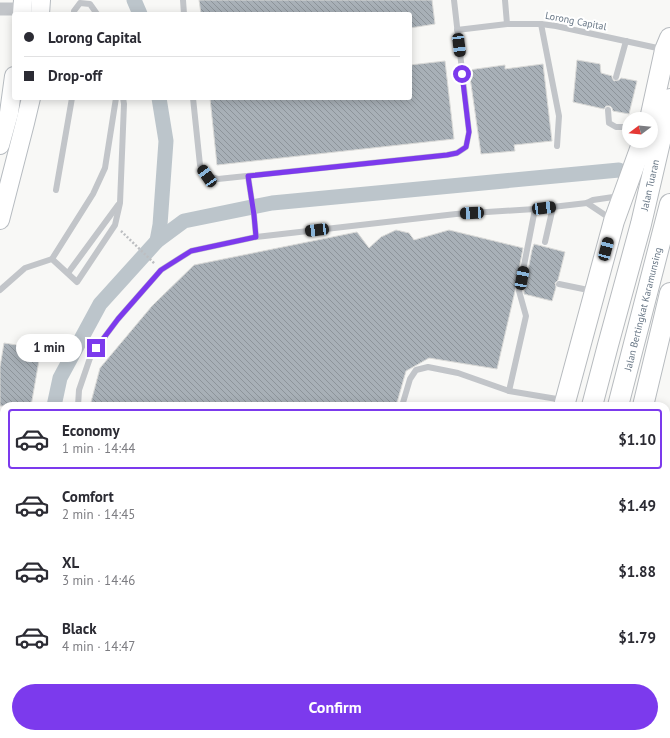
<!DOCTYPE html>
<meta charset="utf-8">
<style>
body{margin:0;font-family:"PT Sans",sans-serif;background:#f2f2f3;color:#2b2b33;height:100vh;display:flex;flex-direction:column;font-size:15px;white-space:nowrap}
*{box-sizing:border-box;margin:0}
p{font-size:13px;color:#7c7c81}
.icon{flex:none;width:22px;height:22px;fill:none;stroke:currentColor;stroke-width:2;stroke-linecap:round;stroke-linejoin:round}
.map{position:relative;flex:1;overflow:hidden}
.details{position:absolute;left:0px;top:402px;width:670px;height:336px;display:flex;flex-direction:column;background:#fff;border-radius:12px 12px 0 0;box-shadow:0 2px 10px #0003}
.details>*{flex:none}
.hud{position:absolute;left:12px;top:12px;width:400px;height:88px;border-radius:4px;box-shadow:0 2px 10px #0003;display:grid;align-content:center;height:88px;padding:0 12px;background:#fff}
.needle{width:26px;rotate:254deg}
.buttons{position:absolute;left:622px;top:112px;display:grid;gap:8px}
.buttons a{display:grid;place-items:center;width:36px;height:36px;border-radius:50%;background:#fff;box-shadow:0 2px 10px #0003;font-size:20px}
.end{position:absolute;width:18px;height:18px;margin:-9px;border:5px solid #7c3aed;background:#fff;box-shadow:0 0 0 2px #fff}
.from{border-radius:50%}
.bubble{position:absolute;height:28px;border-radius:14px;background:#fff;box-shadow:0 2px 10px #0003;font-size:13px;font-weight:700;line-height:28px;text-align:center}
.car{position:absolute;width:12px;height:24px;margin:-12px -6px;border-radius:5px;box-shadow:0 0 3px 1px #0007;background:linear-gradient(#222 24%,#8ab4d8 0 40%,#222 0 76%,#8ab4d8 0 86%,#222 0)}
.hud b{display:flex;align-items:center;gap:14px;height:38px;font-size:15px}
.hud b+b{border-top:1px solid #e1e1e2}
.hud i{width:10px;height:10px;background:#2b2b33}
ul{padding:7px 0 0;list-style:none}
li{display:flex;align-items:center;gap:12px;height:60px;margin:0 8px 6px;padding:0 4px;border:2px solid transparent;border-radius:4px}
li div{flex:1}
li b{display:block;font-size:15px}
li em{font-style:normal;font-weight:700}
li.current{border-color:#7c3aed}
li>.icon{width:36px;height:36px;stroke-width:1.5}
.action{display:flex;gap:8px;margin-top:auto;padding:8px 12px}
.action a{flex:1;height:46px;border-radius:24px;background:#7c3aed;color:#fff;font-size:16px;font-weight:700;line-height:46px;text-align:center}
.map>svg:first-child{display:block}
</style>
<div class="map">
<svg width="670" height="738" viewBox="0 0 670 738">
<defs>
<pattern id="grass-tufts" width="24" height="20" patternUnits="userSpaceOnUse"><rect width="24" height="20" fill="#d9dfd7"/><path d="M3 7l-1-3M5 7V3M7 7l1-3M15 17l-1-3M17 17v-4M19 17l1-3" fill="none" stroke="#b4bab4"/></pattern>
<pattern id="building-back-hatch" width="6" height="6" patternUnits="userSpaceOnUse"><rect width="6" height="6" fill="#a8b0b7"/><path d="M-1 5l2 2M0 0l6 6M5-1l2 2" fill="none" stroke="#8d949a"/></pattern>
</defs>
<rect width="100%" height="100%" fill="#f8f8f6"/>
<!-- grass -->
<g fill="url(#grass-tufts)">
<path d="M 666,525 L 670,531 L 670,617 L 666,618 Z"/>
<path d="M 670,720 L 670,738 L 634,738 L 639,734 L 666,734 L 666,722 Z"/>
</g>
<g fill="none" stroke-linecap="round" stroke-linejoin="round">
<!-- canal -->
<g stroke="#bcc5cb" stroke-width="15">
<path d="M 134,0 L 140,14"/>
<path d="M 157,241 L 160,225 L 166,141 L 159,98"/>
<path d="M 54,406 L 60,378 L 100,304 L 157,241 L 184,221 L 272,203 L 619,170"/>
<path d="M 207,734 L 209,738"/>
</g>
</g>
<!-- building -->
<g fill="url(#building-back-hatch)" stroke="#dadad8">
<path d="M 199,0 L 432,0 L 435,24 L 410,28 L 410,14 L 201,14 Z"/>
<path d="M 577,60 L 600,64 L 601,73 L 612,76 L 612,78 L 614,81 L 619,80 L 621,78 L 637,81 L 629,114 L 613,111 L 612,108 L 610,106 L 606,106 L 604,109 L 573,102 Z"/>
<path d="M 445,61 L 454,139 L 217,165 L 210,98 L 410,98 L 410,65 Z"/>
<path d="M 543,64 L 552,141 L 514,145 L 515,151 L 481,154 L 469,70 L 505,65 L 505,69 Z"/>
<path d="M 396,230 L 409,233 L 414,240 L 449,230 L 523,248 L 515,291 L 497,369 L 429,358 L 406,371 L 396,406 L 90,406 L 100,368 L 152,306 L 194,265 L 357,232 L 369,248 L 381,237 Z"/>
<path d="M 534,244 L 565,252 L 558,280 L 555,283 L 556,287 L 552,301 L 524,294 L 524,291 L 532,250 Z"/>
<path d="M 4,343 L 41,349 L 31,406 L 0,406 L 0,367 Z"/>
</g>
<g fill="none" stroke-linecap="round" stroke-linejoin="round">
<defs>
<g id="secondary">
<path d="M 22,14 L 23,0"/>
<path d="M 40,14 L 41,0"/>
<path d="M 0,145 L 9,113 L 14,76"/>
<path d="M 0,220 L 25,123 L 31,98"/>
<path d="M 0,521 L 4,523"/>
<path d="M 0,568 L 4,579"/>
<path d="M 0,628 L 4,644"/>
<path d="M 41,734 L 43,738"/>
<path d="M 92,734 L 95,738"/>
</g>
<g id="primary">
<path d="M 650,119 L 665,50 L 670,38"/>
<path d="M 564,406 L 614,221 L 643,141"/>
<path d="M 592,406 L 608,345 L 641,224 L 670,99"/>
<path d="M 618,406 L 670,204"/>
<path d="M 643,406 L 670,293"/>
<path d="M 666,518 L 670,526"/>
<path d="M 666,651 L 670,650"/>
<path d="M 666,679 L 670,683"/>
<path d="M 516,734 L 521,738"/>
<path d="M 461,735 L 494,737 L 501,738"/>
<path d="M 407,738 L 413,734"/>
<path d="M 540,738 L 551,734"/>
<path d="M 618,738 L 623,734"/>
</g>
</defs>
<!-- secondary casing -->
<use href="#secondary" stroke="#b6bbc0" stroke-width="20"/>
<!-- primary casing -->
<use href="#primary" stroke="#b7bbbf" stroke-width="22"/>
<!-- path -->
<g stroke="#bcbec1" stroke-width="2.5" stroke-dasharray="2 2" stroke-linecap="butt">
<path d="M 121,231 L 155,264"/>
<path d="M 666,602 L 670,607"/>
</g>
<!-- lane -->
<g stroke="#c2c5c9" stroke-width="6">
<path d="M 183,0 L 184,14"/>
<path d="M 505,0 L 507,24"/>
<path d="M 74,14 L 74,11 L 80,3 L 90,4 L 97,14"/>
<path d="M 541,24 L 559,116 L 557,146"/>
<path d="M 457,30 L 507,24 L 541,24 L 556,26 L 662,49"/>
<path d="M 616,77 L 626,41"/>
<path d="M 193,98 L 200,165 L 207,176 L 218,179 L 447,155 L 457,153 L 466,147 L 469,132 L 454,0"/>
<path d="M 608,110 L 609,123 L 616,127 L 629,127"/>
<path d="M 248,176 L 254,215 L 256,237"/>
<path d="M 56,190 L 72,98"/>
<path d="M 587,203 L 611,219"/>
<path d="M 545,242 L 553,207"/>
<path d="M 52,259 L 93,194 L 105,168 L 116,98"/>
<path d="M 68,273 L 118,205"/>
<path d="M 559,284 L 593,291"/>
<path d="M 0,290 L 25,268 L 52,259 L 77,282 L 115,225 L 120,203 L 124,104 L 123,98"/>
<path d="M 509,391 L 563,400"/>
<path d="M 78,406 L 79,390 L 90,358 L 103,339 L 118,319 L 161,270 L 191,251 L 256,237 L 456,214 L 535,209 L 587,203 L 593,200 L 620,196"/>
<path d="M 402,406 L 410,379 L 416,370 L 428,367 L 458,373 L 509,391 L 526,316 L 519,291 L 535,209"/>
<path d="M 0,534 L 4,532"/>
</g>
<!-- street -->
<g stroke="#c2c5c9" stroke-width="13">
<path d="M 0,9 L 22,9"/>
<path d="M 0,729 L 4,738"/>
</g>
<!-- secondary -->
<use href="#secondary" stroke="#fff" stroke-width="18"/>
<!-- primary -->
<use href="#primary" stroke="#fff" stroke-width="20"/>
</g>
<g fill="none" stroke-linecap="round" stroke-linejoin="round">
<!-- route -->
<path stroke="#7c3aed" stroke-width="5" d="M 96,348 L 103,339 L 118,319 L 161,270 L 191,251 L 256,237 L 254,215 L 248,176 L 447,155 L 457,153 L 466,147 L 469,132 L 462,74"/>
</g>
<g text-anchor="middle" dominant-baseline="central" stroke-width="4" stroke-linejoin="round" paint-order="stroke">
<!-- street labels -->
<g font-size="10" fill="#687786" stroke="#fff">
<text transform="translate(576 21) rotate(11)">Lorong Capital</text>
<text transform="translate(650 185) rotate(-77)">Jalan Tuaran</text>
<text transform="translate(643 309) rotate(-76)">Jalan Bertingkat Karamunsing</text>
</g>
</g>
</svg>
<div class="buttons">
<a><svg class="needle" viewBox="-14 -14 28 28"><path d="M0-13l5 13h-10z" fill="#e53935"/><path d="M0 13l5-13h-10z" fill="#7c7c81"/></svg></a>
</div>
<i class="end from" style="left:462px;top:74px"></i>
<i class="end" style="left:96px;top:348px"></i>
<div class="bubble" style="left:16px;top:334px;width:66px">1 min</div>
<i class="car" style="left:459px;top:45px;rotate:173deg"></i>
<i class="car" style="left:207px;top:176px;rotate:325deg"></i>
<i class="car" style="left:544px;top:208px;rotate:83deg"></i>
<i class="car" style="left:472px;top:213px;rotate:267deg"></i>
<i class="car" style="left:317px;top:230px;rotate:263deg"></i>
<i class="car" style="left:606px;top:249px;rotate:15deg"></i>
<i class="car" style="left:522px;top:278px;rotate:11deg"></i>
<div class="hud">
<b><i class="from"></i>Lorong Capital</b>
<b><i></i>Drop-off</b>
</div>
<section class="details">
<ul>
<li class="current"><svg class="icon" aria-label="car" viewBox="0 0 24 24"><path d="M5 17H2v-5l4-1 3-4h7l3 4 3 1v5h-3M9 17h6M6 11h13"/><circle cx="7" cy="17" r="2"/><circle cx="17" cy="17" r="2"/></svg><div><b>Economy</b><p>1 min · 14:44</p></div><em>$1.10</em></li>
<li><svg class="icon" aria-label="car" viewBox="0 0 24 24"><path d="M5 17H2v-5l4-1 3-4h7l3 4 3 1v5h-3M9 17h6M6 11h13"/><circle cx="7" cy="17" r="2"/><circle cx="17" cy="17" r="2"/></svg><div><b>Comfort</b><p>2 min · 14:45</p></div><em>$1.49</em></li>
<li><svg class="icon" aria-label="car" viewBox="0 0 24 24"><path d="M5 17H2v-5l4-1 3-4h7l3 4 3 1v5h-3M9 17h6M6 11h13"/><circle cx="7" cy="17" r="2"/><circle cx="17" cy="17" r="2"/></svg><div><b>XL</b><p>3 min · 14:46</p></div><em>$1.88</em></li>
<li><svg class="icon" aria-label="car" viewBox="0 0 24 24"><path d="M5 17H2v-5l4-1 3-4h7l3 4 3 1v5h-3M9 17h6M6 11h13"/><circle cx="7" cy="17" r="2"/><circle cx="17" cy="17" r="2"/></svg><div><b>Black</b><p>4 min · 14:47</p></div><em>$1.79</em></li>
</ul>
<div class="action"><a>Confirm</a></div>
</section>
</div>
